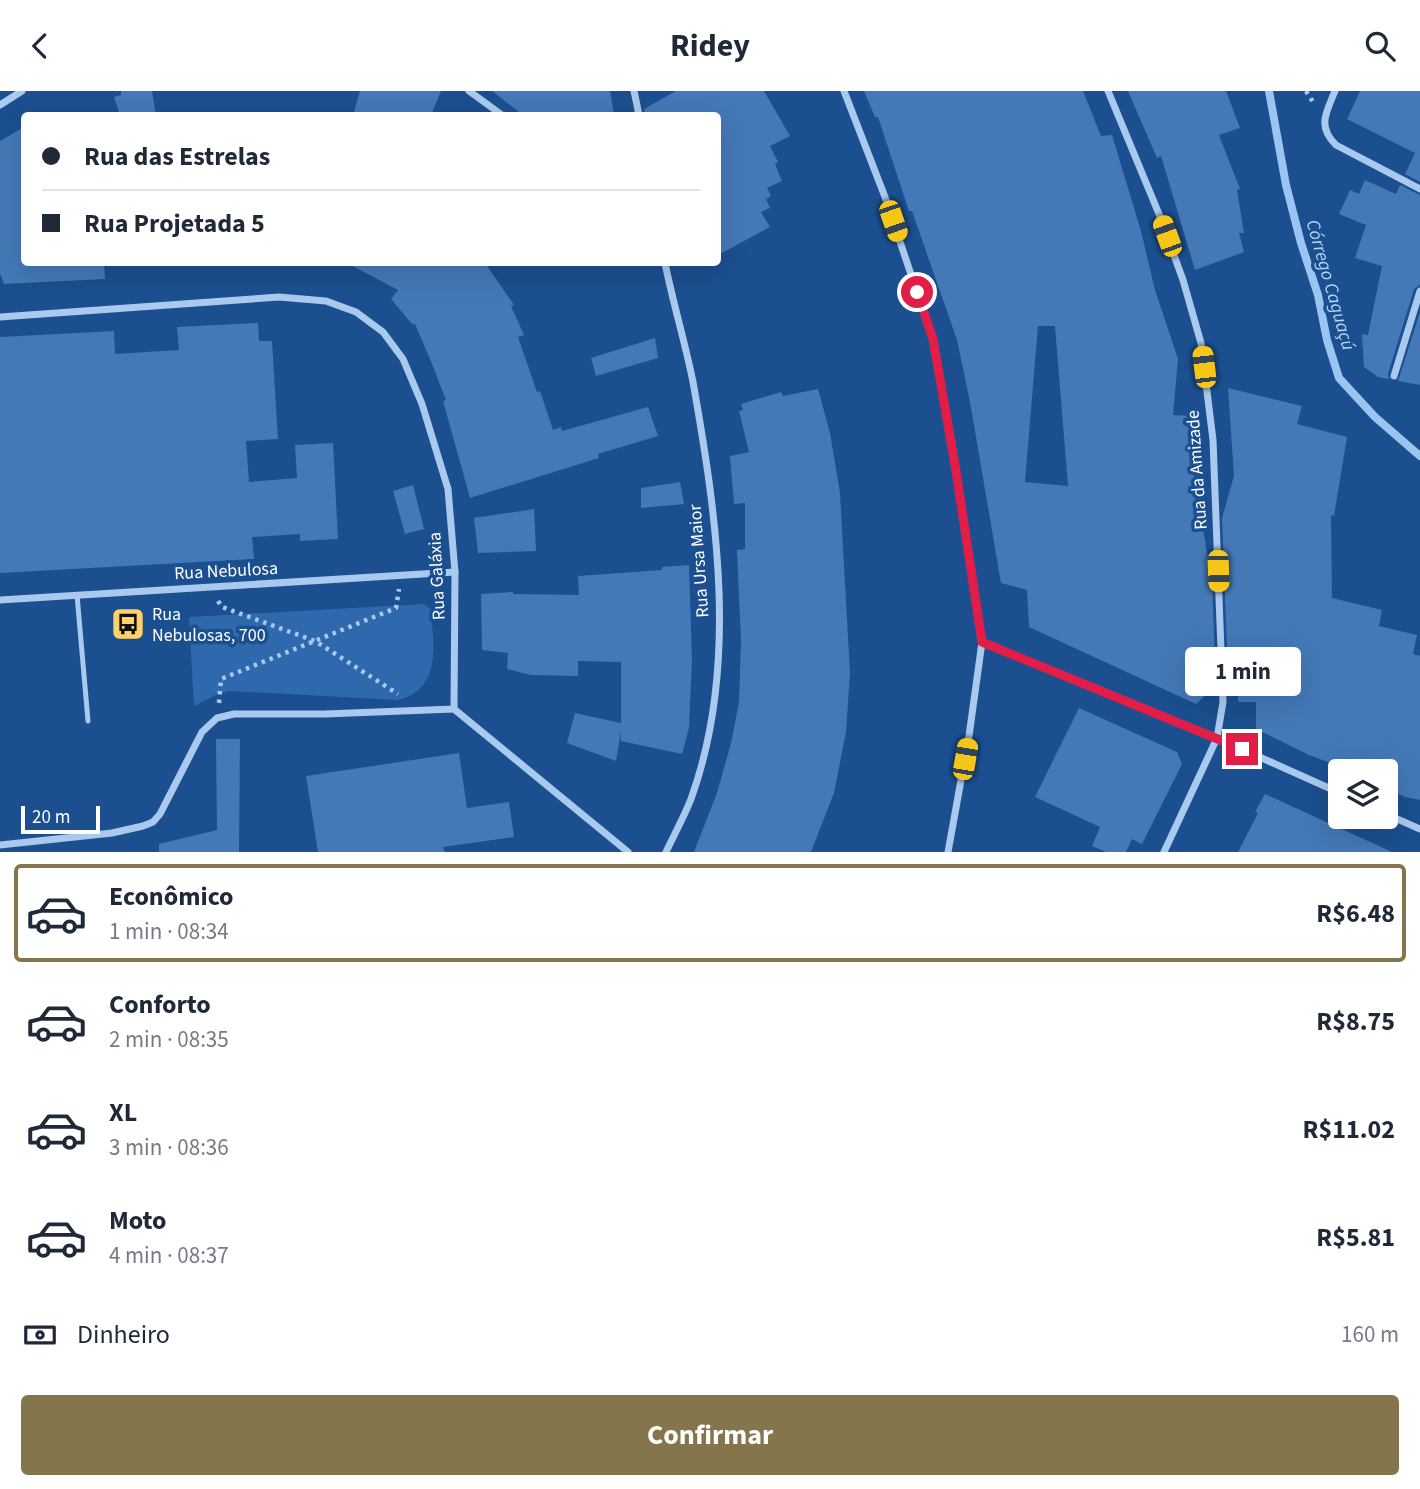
<!DOCTYPE html>
<html lang="pt">
<meta charset="utf-8">
<style>
body{margin:0;font-family:"Source Sans 3",sans-serif;background:#f2f2f3;color:#1f2937;height:100vh;display:flex;flex-direction:column;font-size:26px;white-space:nowrap}
*{box-sizing:border-box;margin:0}
p{font-size:23px;color:#747a83}
.icon{flex:none;width:38px;height:38px;fill:none;stroke:currentColor;stroke-width:2;stroke-linecap:round;stroke-linejoin:round}
.map{position:relative;height:761px;overflow:hidden}
.side{display:flex;flex-direction:column;background:#fff;flex:1}
.side>*{flex:none}
.hud{position:absolute;left:21px;top:21px;width:700px;height:154px;border-radius:7px;box-shadow:0 7px 28px #0002;display:grid;align-content:center;height:154px;padding:0 21px;background:#fff}
.controls{position:absolute;left:1328px;top:668px;display:grid;gap:14px}
.controls a{display:grid;place-items:center;width:70px;height:70px;border-radius:7px;background:#fff;box-shadow:0 7px 28px #0002;font-size:35px}
.scale{position:absolute;left:21px;bottom:18px;width:79px;box-sizing:border-box;padding-left:7px;border:4px solid #fff;border-top:0;font-size:19px;line-height:24px;white-space:nowrap;color:#fff;-webkit-text-stroke:5px #1b4f8f;paint-order:stroke}
.end{position:absolute;width:32px;height:32px;margin:-16px;border:9px solid #e11d48;background:#fff;box-shadow:0 0 0 4px #fff}
.from{border-radius:50%}
.bubble{position:absolute;height:49px;border-radius:7px;background:#fff;box-shadow:0 7px 28px #0002;font-size:23px;font-weight:700;line-height:49px;text-align:center}
.car{position:absolute;width:21px;height:42px;margin:-21px -10px;border-radius:9px;box-shadow:0 0 5px 2px #0007;background:linear-gradient(#f5c518 24%,#345 0 40%,#f5c518 0 76%,#345 0 86%,#f5c518 0)}
.hud b{display:flex;align-items:center;gap:24px;height:66px;font-size:26px}
.hud b+b{border-top:2px solid #e0e1e3}
.hud i{width:18px;height:18px;background:#1f2937}
ul{padding:12px 0 0;list-style:none}
li{display:flex;align-items:center;gap:21px;height:98px;margin:0 14px 10px;padding:0 7px;border:4px solid transparent;border-radius:7px}
li div{flex:1}
li b{display:block;font-size:26px}
li em{font-style:normal;font-weight:700}
li.selected{border-color:#84754c}
li>.icon{width:63px;height:63px;stroke-width:1.5}
.pay{display:flex;align-items:center;gap:18px;height:77px;padding:0 21px;font-size:26px}
.pay p{margin-inline-start:auto}
.button{display:flex;gap:14px;margin-top:auto;padding:14px 21px}
.button a{flex:1;height:80px;border-radius:7px;background:#84754c;color:#fff;font-size:28px;font-weight:700;line-height:80px;text-align:center}
header{display:flex;justify-content:space-between;align-items:center;height:91px;padding:0 21px;background:#fff;font-size:32px;font-weight:700}
.map>svg:first-child{display:block}
</style>
<header><svg class="icon" aria-label="back" viewBox="0 0 24 24"><path d="M15 5l-7 7 7 7"/></svg>Ridey<svg class="icon" aria-label="search" viewBox="0 0 24 24"><circle cx="10" cy="10" r="6"/><path d="M15 15l6 6"/></svg></header>
<div class="map">
<svg width="1420" height="761" viewBox="0 0 1420 761">
<rect width="100%" height="100%" fill="#1b4f8f"/>
<!-- green -->
<path fill="#2e69ad" d="M 424,513 L 430,518 C 435,554 441,599 398,609 L 229,600 L 218,603 L 194,615 L 189,526 Z"/>
<g fill="none" stroke-linecap="round" stroke-linejoin="round">
<!-- stream -->
<path stroke="#9cc4f0" stroke-width="8" d="M 1269,0 L 1286,94 L 1301,152 L 1318,204 L 1327,249 L 1339,287 L 1375,326 L 1420,365"/>
</g>
<!-- building -->
<g fill="#4478b7" fill-rule="evenodd">
<path d="M 121,0 L 152,0 L 156,24 L 120,24 L 114,6 L 121,4 Z"/>
<path d="M 360,0 L 441,0 L 431,24 L 353,24 Z"/>
<path d="M 492,0 L 610,0 L 614,24 L 523,24 Z"/>
<path d="M 676,0 L 764,0 L 790,45 L 770,55 L 778,71 L 775,73 L 782,90 L 767,97 L 771,105 L 766,108 L 770,117 L 761,121 L 770,136 L 718,164 L 718,24 L 645,24 L 644,18 Z"/>
<path d="M 864,0 L 1083,0 L 1101,45 L 1112,44 L 1141,140 L 1155,199 L 1178,268 L 1173,324 L 1189,325 L 1194,385 L 1209,473 L 1211,464 L 1216,594 L 1196,613 L 1029,536 L 1027,499 L 1001,492 L 970,311 L 957,249 L 912,120 L 909,120 L 878,26 L 875,26 ZM 1038,235 L 1055,235 L 1068,395 L 1025,391 Z"/>
<path d="M 1128,0 L 1226,0 L 1240,37 L 1219,44 L 1240,98 L 1237,99 L 1244,142 L 1239,142 L 1244,161 L 1195,179 L 1161,65 L 1157,67 Z"/>
<path d="M 1360,0 L 1420,0 L 1420,91 L 1405,83 L 1415,62 L 1347,28 Z"/>
<path d="M 24,36 L 24,172 L 104,172 L 105,188 L 4,193 L 0,182 L 0,50 Z"/>
<path d="M 1365,89 L 1396,103 L 1400,94 L 1420,104 L 1420,194 L 1414,198 L 1388,283 L 1389,288 L 1378,286 L 1364,276 L 1362,243 L 1368,244 L 1382,175 L 1355,167 L 1366,134 L 1339,123 L 1350,99 L 1359,103 Z"/>
<path d="M 347,172 L 485,172 L 514,214 L 511,215 L 524,244 L 518,246 L 537,301 L 540,300 L 553,339 L 561,336 L 562,340 L 648,316 L 658,345 L 598,363 L 599,367 L 470,407 L 443,310 L 446,309 L 432,273 L 415,233 L 412,233 L 391,208 L 398,199 Z"/>
<path d="M 1420,221 L 1420,294 L 1398,290 Z"/>
<path d="M 258,232 L 259,250 L 272,250 L 278,348 L 246,350 L 249,391 L 297,387 L 295,354 L 333,352 L 338,448 L 300,450 L 300,443 L 252,446 L 254,468 L 0,482 L 0,246 L 114,240 L 115,263 L 179,259 L 177,236 Z"/>
<path d="M 655,247 L 658,267 L 596,285 L 591,267 Z"/>
<path d="M 1228,297 L 1302,315 L 1297,333 L 1347,346 L 1334,425 L 1331,424 L 1332,507 L 1382,519 L 1379,535 L 1417,544 L 1413,563 L 1420,565 L 1420,709 L 1405,706 L 1386,697 L 1386,681 L 1355,681 L 1309,664 L 1256,638 L 1256,611 L 1238,611 L 1239,573 L 1228,584 L 1222,427 L 1234,385 Z"/>
<path d="M 818,298 L 830,342 L 840,402 L 850,582 L 846,641 L 834,702 L 811,761 L 694,761 L 717,702 L 731,652 L 739,611 L 741,550 L 737,459 L 745,458 L 745,412 L 734,413 L 730,365 L 749,361 L 739,320 L 743,319 L 741,313 L 781,301 L 783,305 Z"/>
<path d="M 680,391 L 684,413 L 641,417 L 641,397 Z"/>
<path d="M 413,394 L 424,438 L 405,443 L 393,400 Z"/>
<path d="M 534,418 L 536,460 L 478,462 L 474,427 Z"/>
<path d="M 689,474 L 692,568 L 689,637 L 682,663 L 621,650 L 621,640 L 616,670 L 567,652 L 575,622 L 621,632 L 621,571 L 578,570 L 578,585 L 531,584 L 507,578 L 508,562 L 482,559 L 481,503 L 513,501 L 513,503 L 579,504 L 578,485 L 662,479 L 662,476 Z"/>
<path d="M 1079,617 L 1177,661 L 1182,673 L 1142,753 L 1132,748 L 1126,761 L 1106,761 L 1092,755 L 1100,736 L 1035,706 Z"/>
<path d="M 216,648 L 240,648 L 239,761 L 159,761 L 159,753 L 217,739 Z"/>
<path d="M 459,662 L 467,717 L 509,711 L 514,746 L 443,756 L 445,761 L 318,761 L 306,685 Z"/>
<path d="M 1265,703 L 1300,719 L 1392,761 L 1238,761 L 1258,722 L 1255,721 Z"/>
</g>
<g fill="none" stroke-linecap="round" stroke-linejoin="round">
<!-- path -->
<g stroke="#a9c9ee" stroke-width="4.5" stroke-dasharray="3.5 5" stroke-linecap="butt">
<path d="M 1306,0 L 1313,11"/>
<path d="M 218,510 L 222,516 L 315,550 L 398,603"/>
<path d="M 219,612 L 221,588 L 396,517 L 399,498"/>
</g>
<!-- lane -->
<path stroke="#a9c9ee" stroke-width="5" d="M 77,504 L 88,630"/>
<!-- street -->
<g stroke="#a9c9ee" stroke-width="7">
<path d="M 469,0 L 502,24"/>
<path d="M 634,0 L 639,24"/>
<path d="M 844,0 L 885,106 L 933,249 L 952,353 L 982,551 L 969,645 L 948,761"/>
<path d="M 1108,0 L 1159,123 L 1183,189 L 1201,252 L 1213,349 L 1223,611 L 1217,647 L 1164,761"/>
<path d="M 1335,0 C 1326,22 1317,35 1336,54 L 1420,98"/>
<path d="M 0,14 L 22,0"/>
<path d="M 665,172 C 673,212 685,251 693,291 C 717,426 739,576 691,708 C 684,726 674,744 666,761"/>
<path d="M 0,226 L 279,206 L 326,210 L 356,221 L 383,241 L 403,268 L 422,313 L 448,398 L 455,481 L 454,618 L 325,623 L 234,623 L 217,627 L 202,641 L 160,723 L 153,731 L 143,735 L 112,742 L 0,754"/>
<path d="M 1394,285 L 1420,200"/>
<path d="M 0,509 L 455,481"/>
<path d="M 982,551 L 1217,647 L 1340,702"/>
<path d="M 454,618 L 628,761"/>
<path d="M 1386,723 L 1420,738"/>
</g>
</g>
<g fill="none" stroke-linecap="round" stroke-linejoin="round">
<!-- route -->
<path stroke="#e11d48" stroke-width="9" d="M 917,201 L 933,248 L 956,380 L 982,551 L 1242,658"/>
</g>
<!-- icons -->
<defs>
<symbol id="bus-square" viewBox="-11 -11 22 22"><rect x="-9" y="-9" width="18" height="18" rx="4" fill="#ffd166" stroke="#1b4f8f"/><path d="M-5-6H5V4H4V6H2V4H-2V6H-4V4H-5ZM-3.5-4V0h7V-4ZM-3.5 1.2v1.5H-2V1.2ZM2 1.2v1.5H3.5V1.2Z" fill="#111"/></symbol>
</defs>
<g fill-rule="evenodd">
<use href="#bus-square" x="109" y="514" width="38" height="38"/>
</g>
<g text-anchor="middle" dominant-baseline="central" stroke-width="7" stroke-linejoin="round" paint-order="stroke">
<!-- street labels -->
<g font-size="18" fill="#fff" stroke="#1b4f8f">
<text transform="translate(1197 379) rotate(-94)">Rua da Amizade</text>
<text transform="translate(699 470) rotate(-94)">Rua Ursa Maior</text>
<text transform="translate(226 480) rotate(-3)">Rua Nebulosa</text>
<text transform="translate(437 485) rotate(-93)">Rua Galáxia</text>
</g>
<!-- poi labels -->
<g font-size="18" fill="#fff" stroke="#1b4f8f" text-anchor="start">
<text x="152" y="523">Rua<tspan x="152" dy="21">Nebulosas, 700</tspan></text>
</g>
<!-- water labels -->
<g font-size="19" font-style="italic" fill="#b5d3f5" stroke="#1b4f8f">
<text transform="translate(1330 194) rotate(74)">Córrego Caguaçú</text>
</g>
</g>
</svg>
<div class="controls">
<a><svg class="icon" aria-label="layers" viewBox="0 0 24 24"><path d="M12 4l9 5-9 5-9-5zM3 14l9 5 9-5"/></svg></a>
</div>
<div class="scale">20 m</div>
<i class="end from" style="left:917px;top:201px"></i>
<i class="end" style="left:1242px;top:658px"></i>
<div class="bubble" style="left:1185px;top:556px;width:116px">1 min</div>
<i class="car" style="left:893px;top:130px;rotate:161deg"></i>
<i class="car" style="left:1167px;top:145px;rotate:340deg"></i>
<i class="car" style="left:1204px;top:276px;rotate:353deg"></i>
<i class="car" style="left:1218px;top:480px;rotate:178deg"></i>
<i class="car" style="left:965px;top:668px;rotate:10deg"></i>
<div class="hud">
<b><i class="from"></i>Rua das Estrelas</b>
<b><i></i>Rua Projetada 5</b>
</div>
</div>
<section class="side">
<ul>
<li class="selected"><svg class="icon" aria-label="car" viewBox="0 0 24 24"><path d="M5 17H2v-5l4-1 3-4h7l3 4 3 1v5h-3M9 17h6M6 11h13"/><circle cx="7" cy="17" r="2"/><circle cx="17" cy="17" r="2"/></svg><div><b>Econômico</b><p>1 min · 08:34</p></div><em>R$6.48</em></li>
<li><svg class="icon" aria-label="car" viewBox="0 0 24 24"><path d="M5 17H2v-5l4-1 3-4h7l3 4 3 1v5h-3M9 17h6M6 11h13"/><circle cx="7" cy="17" r="2"/><circle cx="17" cy="17" r="2"/></svg><div><b>Conforto</b><p>2 min · 08:35</p></div><em>R$8.75</em></li>
<li><svg class="icon" aria-label="car" viewBox="0 0 24 24"><path d="M5 17H2v-5l4-1 3-4h7l3 4 3 1v5h-3M9 17h6M6 11h13"/><circle cx="7" cy="17" r="2"/><circle cx="17" cy="17" r="2"/></svg><div><b>XL</b><p>3 min · 08:36</p></div><em>R$11.02</em></li>
<li><svg class="icon" aria-label="car" viewBox="0 0 24 24"><path d="M5 17H2v-5l4-1 3-4h7l3 4 3 1v5h-3M9 17h6M6 11h13"/><circle cx="7" cy="17" r="2"/><circle cx="17" cy="17" r="2"/></svg><div><b>Moto</b><p>4 min · 08:37</p></div><em>R$5.81</em></li>
</ul>
<div class="pay"><svg class="icon" aria-label="cash" viewBox="0 0 24 24"><path d="M3 7h18v10H3z"/><circle cx="12" cy="12" r="2"/></svg>Dinheiro<p>160 m</p></div>
<div class="button"><a>Confirmar</a></div>
</section>
